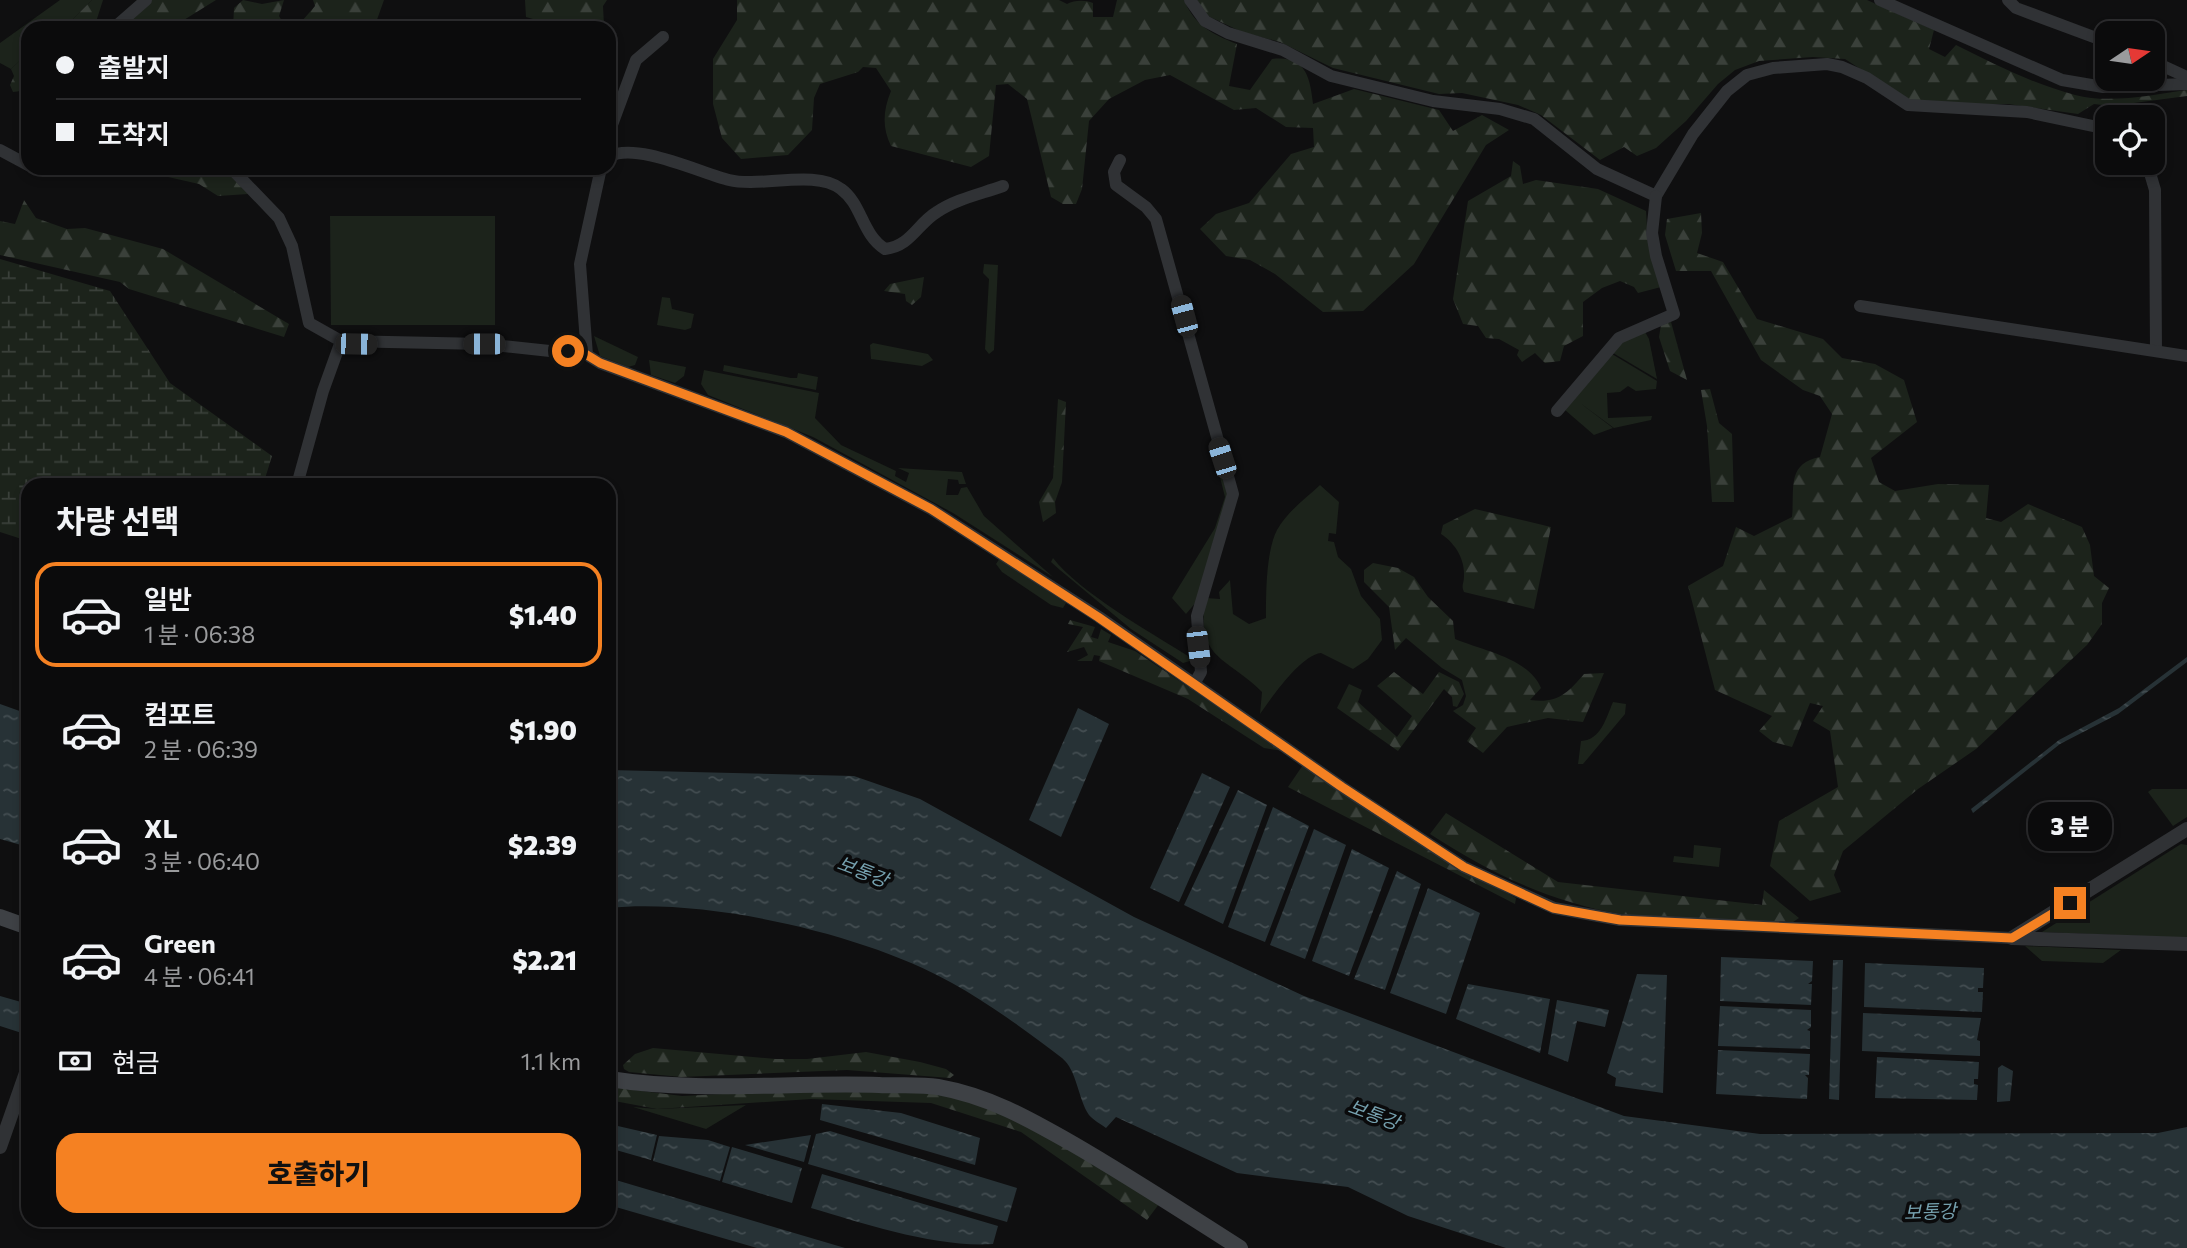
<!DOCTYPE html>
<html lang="ko">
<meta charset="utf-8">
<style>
body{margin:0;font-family:Commissioner,"Noto Sans KR",sans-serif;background:#141415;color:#f1f3f6;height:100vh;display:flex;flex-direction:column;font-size:26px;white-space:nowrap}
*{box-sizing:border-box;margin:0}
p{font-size:23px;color:#9a9b9d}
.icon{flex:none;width:38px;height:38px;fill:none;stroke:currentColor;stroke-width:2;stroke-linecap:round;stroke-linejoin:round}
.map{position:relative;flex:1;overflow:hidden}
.side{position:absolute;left:21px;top:478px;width:595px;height:749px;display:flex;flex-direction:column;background:#0b0b0c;border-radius:21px;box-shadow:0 4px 10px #0003,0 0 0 2px #2b2b2d}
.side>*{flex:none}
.top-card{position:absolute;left:21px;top:21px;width:595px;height:154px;border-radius:21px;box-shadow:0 4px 10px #0003,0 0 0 2px #2b2b2d;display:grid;align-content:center;height:154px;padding:0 35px;background:#0b0b0c}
.needle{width:46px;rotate:77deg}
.controls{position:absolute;left:2095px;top:21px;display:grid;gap:14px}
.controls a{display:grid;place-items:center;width:70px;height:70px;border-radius:14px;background:#0b0b0c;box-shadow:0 4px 10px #0003,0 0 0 2px #2b2b2d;font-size:35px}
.end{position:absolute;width:32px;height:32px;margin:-16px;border:9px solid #f58122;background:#111;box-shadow:0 0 0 4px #111}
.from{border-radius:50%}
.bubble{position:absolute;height:49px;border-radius:21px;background:#0b0b0c;box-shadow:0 4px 10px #0003,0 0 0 2px #2b2b2d;font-size:23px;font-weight:800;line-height:49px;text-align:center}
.car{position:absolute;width:21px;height:42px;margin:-21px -10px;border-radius:9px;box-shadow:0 0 5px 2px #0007;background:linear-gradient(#222 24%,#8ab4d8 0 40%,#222 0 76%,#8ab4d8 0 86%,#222 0)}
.top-card b{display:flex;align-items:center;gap:24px;height:66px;font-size:26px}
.top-card b+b{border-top:2px solid #2b2b2d}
.top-card i{width:18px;height:18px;background:#f1f3f6}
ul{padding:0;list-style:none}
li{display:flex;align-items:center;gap:21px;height:105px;margin:0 14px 10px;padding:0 21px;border:4px solid transparent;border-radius:21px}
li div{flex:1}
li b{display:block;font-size:26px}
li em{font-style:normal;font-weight:800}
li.active{border-color:#f58122}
li>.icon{width:63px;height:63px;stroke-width:1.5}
h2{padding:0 35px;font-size:32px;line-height:84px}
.pay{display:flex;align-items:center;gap:18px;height:77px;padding:0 35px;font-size:26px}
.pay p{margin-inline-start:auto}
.button{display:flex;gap:14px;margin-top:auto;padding:14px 35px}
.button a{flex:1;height:80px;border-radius:21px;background:#f58122;color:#111;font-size:28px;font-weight:800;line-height:80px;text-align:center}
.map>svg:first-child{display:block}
</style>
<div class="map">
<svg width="2187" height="1248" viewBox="0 0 2187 1248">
<defs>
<pattern id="forest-firs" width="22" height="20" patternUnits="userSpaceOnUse" patternTransform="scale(1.75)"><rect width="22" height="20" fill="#1c231b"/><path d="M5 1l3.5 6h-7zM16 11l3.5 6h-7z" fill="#3a403a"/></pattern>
<pattern id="wetland-marsh" width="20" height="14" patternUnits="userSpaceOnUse" patternTransform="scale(1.75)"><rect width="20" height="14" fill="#1c231b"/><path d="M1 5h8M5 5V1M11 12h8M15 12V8" fill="none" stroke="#3a403a"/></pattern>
<pattern id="water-ripples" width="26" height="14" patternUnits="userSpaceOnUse" patternTransform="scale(1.75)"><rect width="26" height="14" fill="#273236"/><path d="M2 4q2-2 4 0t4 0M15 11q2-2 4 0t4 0" fill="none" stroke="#434d51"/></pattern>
</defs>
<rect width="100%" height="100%" fill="#0f0f10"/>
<!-- grass -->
<g fill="#1c231b">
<path d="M 60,0 L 92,0 L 64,28 L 28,28 L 28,53 L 11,69 L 0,63 L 0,43 Z"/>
<path d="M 330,216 L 495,216 L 495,325 L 331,325 Z"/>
<path d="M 984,264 L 998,265 L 994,350 L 989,354 L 985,349 L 989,279 L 983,273 Z"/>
<path d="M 662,297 L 670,298 L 672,309 L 694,314 L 691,328 L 685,330 L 657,325 Z"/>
<path d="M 1644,330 L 1649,339 L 1657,379 L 1613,353 L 1624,339 Z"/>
<path d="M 594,336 L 638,357 L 635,365 L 628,367 L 600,356 Z"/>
<path d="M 873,343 L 928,354 L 933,360 L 922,366 L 871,359 L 870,345 Z"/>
<path d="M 1612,354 L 1657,381 L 1656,389 L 1636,391 L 1628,386 L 1620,392 L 1607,393 L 1608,418 L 1652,416 L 1651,420 L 1614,428 L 1580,403 L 1613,428 L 1594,435 L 1565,410 Z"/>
<path d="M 649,360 L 686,367 L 684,376 L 675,383 L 651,375 Z"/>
<path d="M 724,365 L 791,378 L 797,378 L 798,373 L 818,377 L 816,390 L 723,371 Z"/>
<path d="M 704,370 L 819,393 L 815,418 L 841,445 L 896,471 L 895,476 L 906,482 L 909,473 L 898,468 L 962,472 L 966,484 L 959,484 L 958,480 L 948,479 L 946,495 L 958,495 L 961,488 L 967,487 L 984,516 L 1053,577 L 953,513 L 813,437 L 708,395 L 701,384 Z"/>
<path d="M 1211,442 L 1229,496 L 1197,601 L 1186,614 L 1172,598 L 1215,528 L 1225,497 Z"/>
<path d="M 1320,485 L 1339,502 L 1336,534 L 1329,533 L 1328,541 L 1334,542 L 1338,557 L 1351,569 L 1361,596 L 1380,619 L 1382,640 L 1368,659 L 1353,669 L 1321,653 C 1301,655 1272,697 1260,714 L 1262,692 C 1227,657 1194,659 1206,598 L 1220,599 L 1219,592 L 1230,580 L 1233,614 L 1249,624 L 1266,618 C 1266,594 1266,551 1277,530 C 1287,512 1305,499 1320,485 Z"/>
<path d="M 1000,558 L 1066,603 L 1063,608 L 1051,605 L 1002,572 L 996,564 Z"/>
<path d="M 1053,558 C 1079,592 1150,632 1188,656 L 1190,661 L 1183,663 L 1131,629 L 1060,570 L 1051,562 Z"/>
<path d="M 1613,702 L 1626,704 L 1625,714 L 1583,764 L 1578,764 L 1581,741 C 1601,740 1606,718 1613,702 Z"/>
<path d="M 2152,789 L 2187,789 L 2187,817 L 2173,826 L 2148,792 Z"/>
<path d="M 2181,844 L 2187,845 L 2187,938 L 2042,932 Z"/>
<path d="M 1694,845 L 1721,848 L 1719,867 L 1673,862 L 1674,856 L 1693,858 Z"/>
<path d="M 2025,946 L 2121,950 L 2103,963 L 2042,961 Z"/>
<path d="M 746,1105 L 706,1129 L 633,1107 L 657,1109 Z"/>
</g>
<!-- forest -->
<g fill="url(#forest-firs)">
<path d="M 92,0 L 103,0 L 94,28 L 64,28 Z"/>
<path d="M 152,0 L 216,0 L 171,28 L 120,28 Z"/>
<path d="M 243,0 L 262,4 L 284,0 L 279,16 L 286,28 L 233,28 L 234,8 Z"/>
<path d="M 313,0 L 384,0 L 374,28 L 296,28 L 315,6 Z"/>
<path d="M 525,0 L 607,0 L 603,6 L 604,26 L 565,28 L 526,17 Z"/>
<path d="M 737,0 L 1059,0 L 1067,4 C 1075,0 1085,0 1093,3 L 1093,17 L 1113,17 L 1117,0 L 1184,0 C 1195,26 1212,34 1237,44 L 1229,86 L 1250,90 L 1272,59 C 1305,55 1310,76 1313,104 L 1354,89 L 1439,110 L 1453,131 L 1482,115 L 1509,130 L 1486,145 L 1414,264 L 1363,311 L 1323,312 L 1275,274 L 1250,260 L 1226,256 L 1200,229 L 1216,214 L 1249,203 L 1291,154 L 1314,147 L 1313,128 L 1286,127 L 1256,108 L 1234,110 L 1170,75 L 1145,80 L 1109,99 L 1089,121 L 1082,189 L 1076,204 L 1063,204 L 1051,197 L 1027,99 L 1008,84 L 996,85 L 989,156 L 971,167 L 891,146 C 882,127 883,111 891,91 L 876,68 L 863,67 L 858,72 L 820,84 L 814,98 L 812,130 L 788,155 L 741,159 L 722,138 L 713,104 L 713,59 L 737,20 Z"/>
<path d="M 1197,0 L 1867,0 L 1934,30 L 1929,49 L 1945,57 L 1956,45 C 1994,64 2033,84 2075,95 C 2109,104 2152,95 2187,90 L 2187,96 L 2111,106 L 2094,104 L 2078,114 L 2008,104 L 1935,105 L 1910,101 L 1845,59 L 1813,57 L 1759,61 L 1735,70 L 1718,84 L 1686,121 L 1656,148 L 1637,156 L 1624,147 L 1600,160 L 1541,115 L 1518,105 L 1462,93 L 1439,94 L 1333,68 L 1280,42 L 1242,32 L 1223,23 L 1206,15 Z"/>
<path d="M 28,53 L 28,90 L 13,92 L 10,85 L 14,76 L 11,69 Z"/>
<path d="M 1513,161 L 1520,166 L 1523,184 L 1536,180 L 1598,189 L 1646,211 L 1648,243 L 1661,287 L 1638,293 L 1634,287 L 1620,281 L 1602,288 L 1583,302 L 1583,336 L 1564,346 L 1560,361 L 1545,363 L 1535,353 L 1522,362 L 1517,355 L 1519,350 L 1499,339 L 1486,338 L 1478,326 L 1463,324 L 1453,299 L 1468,201 L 1511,176 Z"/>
<path d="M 147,168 L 216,168 L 228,173 L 248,194 L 218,196 L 199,184 L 155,174 Z"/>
<path d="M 24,200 L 36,218 L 67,229 L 85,228 L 163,249 L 289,324 L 284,337 L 129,289 L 120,282 L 0,255 L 0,221 L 15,224 Z"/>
<path d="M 1701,213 L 1702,233 L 1697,253 L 1723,262 L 1757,319 L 1823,339 L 1842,358 L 1875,364 L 1904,380 L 1917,422 L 1871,458 L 1879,482 L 1895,491 L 1938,484 L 1989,485 L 1986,518 L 2001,522 L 2028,504 L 2082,527 L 2090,545 L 2094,576 L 2109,588 L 2102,603 L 2102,624 L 2087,645 L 1976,749 L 1918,789 L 1843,851 L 1834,875 L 1841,892 L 1810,901 L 1770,866 L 1779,821 L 1838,787 L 1830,731 L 1813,721 L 1823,706 L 1810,703 L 1792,747 L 1773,742 L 1759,731 L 1772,716 L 1715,690 L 1688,586 L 1723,566 L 1736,527 L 1754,536 L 1792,517 C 1795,488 1786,464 1820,457 L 1832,414 L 1820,396 L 1803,390 L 1761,360 L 1711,271 L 1676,271 L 1665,235 L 1667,219 Z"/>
<path d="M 924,277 L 921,297 L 912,305 L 906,301 L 905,294 L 884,291 L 890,284 Z"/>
<path d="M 1671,322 L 1687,380 L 1670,371 L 1659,337 L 1661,325 Z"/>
<path d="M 1710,389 L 1719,423 L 1732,434 L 1734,502 L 1712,502 L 1707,426 L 1701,390 Z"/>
<path d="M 1058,399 L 1066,402 L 1062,482 L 1055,502 L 1056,513 L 1043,522 L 1039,502 L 1053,478 Z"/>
<path d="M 1475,509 L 1551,527 L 1534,609 L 1464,592 C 1461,585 1464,584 1464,576 C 1465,558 1454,542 1441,534 L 1443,525 Z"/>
<path d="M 1373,563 L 1398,568 L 1414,577 L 1428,597 L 1453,621 L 1455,639 C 1484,651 1528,658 1541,688 L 1530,700 C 1557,704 1568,693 1584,674 L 1604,673 L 1583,722 L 1548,718 L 1507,727 L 1483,753 L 1467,741 L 1476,728 L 1453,711 L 1463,705 L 1466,696 L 1462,680 L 1442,668 L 1406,638 L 1395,650 L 1389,607 L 1364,582 L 1364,570 Z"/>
<path d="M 1070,620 L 1095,627 L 1091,637 L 1098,639 L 1101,629 L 1111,635 L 1108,642 L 1135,651 L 1284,751 L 1264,748 L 1188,699 L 1099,661 L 1100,656 L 1094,655 L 1092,661 L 1077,661 L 1088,655 L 1084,647 L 1067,652 L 1083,627 L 1068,624 Z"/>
<path d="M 1394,672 L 1423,694 L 1439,672 L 1459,682 L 1464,694 L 1457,707 L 1453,706 L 1452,697 L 1444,689 L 1398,751 L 1337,708 L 1349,684 L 1362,690 L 1358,702 L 1397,737 L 1412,716 L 1377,686 Z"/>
<path d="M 1303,765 L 1425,847 L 1516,898 L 1515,904 L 1288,787 Z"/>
<path d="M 1446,813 L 1558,882 L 1762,905 L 1764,890 L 1799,918 L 1793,922 C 1737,919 1677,923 1621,914 C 1550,902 1490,873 1430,834 Z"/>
<path d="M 653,1048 L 776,1059 L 807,1059 L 866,1052 L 920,1062 L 946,1069 L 954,1075 L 950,1078 L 847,1070 L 681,1077 L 629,1072 L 624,1069 L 623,1065 L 635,1054 Z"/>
<path d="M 609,1087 L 682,1096 L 785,1091 L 938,1092 L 1004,1110 L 1159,1204 L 1147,1220 L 1021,1132 L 931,1103 L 811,1099 L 657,1109 L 609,1100 Z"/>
</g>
<!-- wetland -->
<path fill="url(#wetland-marsh)" d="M 0,259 L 110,291 L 170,383 L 272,456 L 263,485 L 28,485 L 28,541 L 0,532 Z"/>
<!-- water -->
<g fill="url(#water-ripples)">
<path d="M 2187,657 L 2187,662 L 2118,714 L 2060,744 L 1973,813 L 1971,809 L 2059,740 L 2119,708 Z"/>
<path d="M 0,704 L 28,714 L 28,847 L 0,839 Z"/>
<path d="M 1078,708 L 1109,724 L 1061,837 L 1029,820 Z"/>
<path d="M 609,770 L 854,776 L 920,799 L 1134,917 L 1304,996 L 1624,1116 L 1760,1134 L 2158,1133 L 2187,1127 L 2187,1248 L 1506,1248 L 1408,1216 L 1348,1187 L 1237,1173 L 1116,1117 L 1106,1128 C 1101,1124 1093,1120 1089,1115 C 1078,1099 1077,1070 1062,1058 C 1028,1032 990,1004 952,983 C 866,934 707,898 609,908 Z"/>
<path d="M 1202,773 L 1230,787 L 1179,902 L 1150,888 Z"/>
<path d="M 1238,790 L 1267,805 L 1223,924 L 1184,905 Z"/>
<path d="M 1273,807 L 1309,826 L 1265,942 L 1228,927 Z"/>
<path d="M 1314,829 L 1346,845 L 1305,959 L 1270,945 Z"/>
<path d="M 1352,849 L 1389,868 L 1349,976 L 1312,961 Z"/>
<path d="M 1397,871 L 1421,884 L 1385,990 L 1354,979 Z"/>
<path d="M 1428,888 L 1480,913 L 1446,1014 L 1390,993 Z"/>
<path d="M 1721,957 L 1813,961 L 1812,981 L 1808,984 L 1812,984 L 1811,1005 L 1720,1001 Z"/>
<path d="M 1833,960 L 1843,960 L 1839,1100 L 1829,1099 Z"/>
<path d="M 1865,963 L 1984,968 L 1983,988 L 1978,988 L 1978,992 L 1983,992 L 1982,1012 L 1864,1007 Z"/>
<path d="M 1637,974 L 1667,975 L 1663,1093 L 1615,1086 L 1616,1078 L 1607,1073 Z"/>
<path d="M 1468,984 L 1550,999 L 1540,1053 L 1456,1019 Z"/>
<path d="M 0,996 L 28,1004 L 28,1035 L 0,1026 Z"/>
<path d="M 1557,1000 L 1609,1010 L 1605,1027 L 1577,1021 L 1568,1062 L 1548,1054 Z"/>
<path d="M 1720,1006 L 1811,1010 L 1811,1027 L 1807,1030 L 1810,1031 L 1810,1049 L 1718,1046 Z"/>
<path d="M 1863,1013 L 1981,1018 L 1977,1040 L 1980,1041 L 1980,1056 L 1862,1051 Z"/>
<path d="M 1718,1050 L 1810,1054 L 1809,1075 L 1805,1075 L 1808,1078 L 1807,1099 L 1716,1094 Z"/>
<path d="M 1877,1057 L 1979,1062 L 1978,1079 L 1974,1079 L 1974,1084 L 1978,1085 L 1977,1100 L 1875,1098 Z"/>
<path d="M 2002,1065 L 2013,1071 L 2010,1101 L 1997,1102 L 1998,1068 Z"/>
<path d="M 822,1104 L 901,1113 L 980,1138 L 975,1165 L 820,1120 Z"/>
<path d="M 609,1124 L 657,1135 L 651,1160 L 609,1148 Z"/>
<path d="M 830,1131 L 1017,1188 L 1007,1222 L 808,1164 L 816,1134 Z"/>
<path d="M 811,1135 L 804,1162 L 745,1145 Z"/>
<path d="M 659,1136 L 708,1140 L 730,1147 L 720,1181 L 653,1161 Z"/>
<path d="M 732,1147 L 802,1168 L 792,1203 L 722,1182 Z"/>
<path d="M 822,1174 L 998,1226 L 993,1244 C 938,1248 865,1224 811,1208 Z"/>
<path d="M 609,1178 L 845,1248 L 757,1248 L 609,1205 Z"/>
</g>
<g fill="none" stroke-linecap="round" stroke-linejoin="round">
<!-- minor -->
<g stroke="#303235" stroke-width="12">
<path d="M 1190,0 L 1205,21 L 1228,33 L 1283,50 L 1331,76 L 1433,101 L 1500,109 L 1534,119 L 1597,169 L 1656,196 L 1693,134 L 1727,91 L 1747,75 L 1773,68 L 1827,64 L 1842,67 L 1867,78 L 1908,105 L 2027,112 L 2107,129"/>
<path d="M 1880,0 L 2062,80 L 2103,87 L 2187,84"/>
<path d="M 2008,0 L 2016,8 L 2107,42"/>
<path d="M 114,28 L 146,0"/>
<path d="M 2152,61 L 2187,77"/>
<path d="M 609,133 L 636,60 L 663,37"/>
<path d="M 0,150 L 28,165"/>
<path d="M 609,157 C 634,141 701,173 729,180 C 761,188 815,169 841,189 C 862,204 862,235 885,249 C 911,246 917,224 937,212 C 956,199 981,194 1003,186"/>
<path d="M 1120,160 L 1114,172 L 1116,185 L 1146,207 L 1156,219 L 1233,494 L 1197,616 L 1201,672 L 1194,684"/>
<path d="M 2147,163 L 2155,190 L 2156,351"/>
<path d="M 231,168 L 279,218 L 292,246 L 309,323 L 341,341 L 323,391 L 297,485"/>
<path d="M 1860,306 L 2187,356"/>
<path d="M 341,341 L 484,344 L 587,355 L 600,363 L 786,432 L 931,509 L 1099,617 L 1342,787 L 1464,867 L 1554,908 L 1620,920 L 2012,938"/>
<path d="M 587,355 L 580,264 L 601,168"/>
<path d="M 1557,411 L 1619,338 L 1674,314 L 1656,256 L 1652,233 L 1656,196"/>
</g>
<!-- tertiary -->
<g stroke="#303235" stroke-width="14">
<path d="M 2012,938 L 2187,829"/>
<path d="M 2013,938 L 2187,944"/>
<path d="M 0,1147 L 28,1067"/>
</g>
<!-- secondary -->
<g stroke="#3e4145" stroke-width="16">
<path d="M 0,917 L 28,927"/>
<path d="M 609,1079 C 699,1093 789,1082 879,1085 C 898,1086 919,1084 938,1087 C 989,1096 1029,1119 1073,1144 C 1130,1177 1185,1213 1240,1248"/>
</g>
</g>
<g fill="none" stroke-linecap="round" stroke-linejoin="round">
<!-- route -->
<path stroke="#f58122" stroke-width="9" d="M 568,351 L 587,355 L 600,363 L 786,432 L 931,509 L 1098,617 L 1342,787 L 1464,867 L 1553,908 L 1620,920 L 2012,938 L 2070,903"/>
</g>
<g text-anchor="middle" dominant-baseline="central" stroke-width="7" stroke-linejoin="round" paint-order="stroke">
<!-- water labels -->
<g font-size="19" font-style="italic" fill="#75a0ae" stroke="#0a0a0b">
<text transform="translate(863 871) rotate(21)">보통강</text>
<text transform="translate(1374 1114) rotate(20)">보통강</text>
<text transform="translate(1930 1211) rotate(-2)">보통강</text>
</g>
</g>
</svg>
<div class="controls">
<a><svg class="needle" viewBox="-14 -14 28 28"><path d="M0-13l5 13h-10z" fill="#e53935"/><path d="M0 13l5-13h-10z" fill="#9a9b9d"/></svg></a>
<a><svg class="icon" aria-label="locate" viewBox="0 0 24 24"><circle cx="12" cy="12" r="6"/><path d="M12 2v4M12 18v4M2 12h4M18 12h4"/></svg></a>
</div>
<i class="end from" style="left:568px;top:351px"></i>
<i class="end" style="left:2070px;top:903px"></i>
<div class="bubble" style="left:2028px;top:802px;width:84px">3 분</div>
<i class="car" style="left:1184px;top:316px;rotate:345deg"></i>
<i class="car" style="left:356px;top:344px;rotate:91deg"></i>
<i class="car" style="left:484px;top:344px;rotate:270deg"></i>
<i class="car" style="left:1222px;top:458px;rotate:342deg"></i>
<i class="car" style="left:1198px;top:647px;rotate:173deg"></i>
<div class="top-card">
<b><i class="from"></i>출발지</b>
<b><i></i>도착지</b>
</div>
<section class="side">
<h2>차량 선택</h2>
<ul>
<li class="active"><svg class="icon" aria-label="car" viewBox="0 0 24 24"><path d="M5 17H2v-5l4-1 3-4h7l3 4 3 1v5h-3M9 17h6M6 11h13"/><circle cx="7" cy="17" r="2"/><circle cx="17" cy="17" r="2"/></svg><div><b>일반</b><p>1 분 · 06:38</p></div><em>$1.40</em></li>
<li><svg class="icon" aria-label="car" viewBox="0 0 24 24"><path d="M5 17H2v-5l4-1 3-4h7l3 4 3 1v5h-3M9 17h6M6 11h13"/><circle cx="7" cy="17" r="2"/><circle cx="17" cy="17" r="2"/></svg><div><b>컴포트</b><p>2 분 · 06:39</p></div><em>$1.90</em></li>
<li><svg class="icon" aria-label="car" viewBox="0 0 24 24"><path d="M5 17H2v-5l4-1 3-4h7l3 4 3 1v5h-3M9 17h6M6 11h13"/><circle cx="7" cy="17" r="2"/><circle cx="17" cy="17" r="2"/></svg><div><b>XL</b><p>3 분 · 06:40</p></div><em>$2.39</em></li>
<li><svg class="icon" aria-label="car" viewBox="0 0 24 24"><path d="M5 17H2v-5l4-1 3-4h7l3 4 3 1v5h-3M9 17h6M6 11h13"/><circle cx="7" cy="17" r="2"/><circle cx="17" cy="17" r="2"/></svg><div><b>Green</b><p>4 분 · 06:41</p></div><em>$2.21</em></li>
</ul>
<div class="pay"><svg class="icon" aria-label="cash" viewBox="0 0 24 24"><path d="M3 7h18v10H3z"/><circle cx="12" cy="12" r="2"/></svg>현금<p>1.1 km</p></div>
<div class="button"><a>호출하기</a></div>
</section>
</div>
